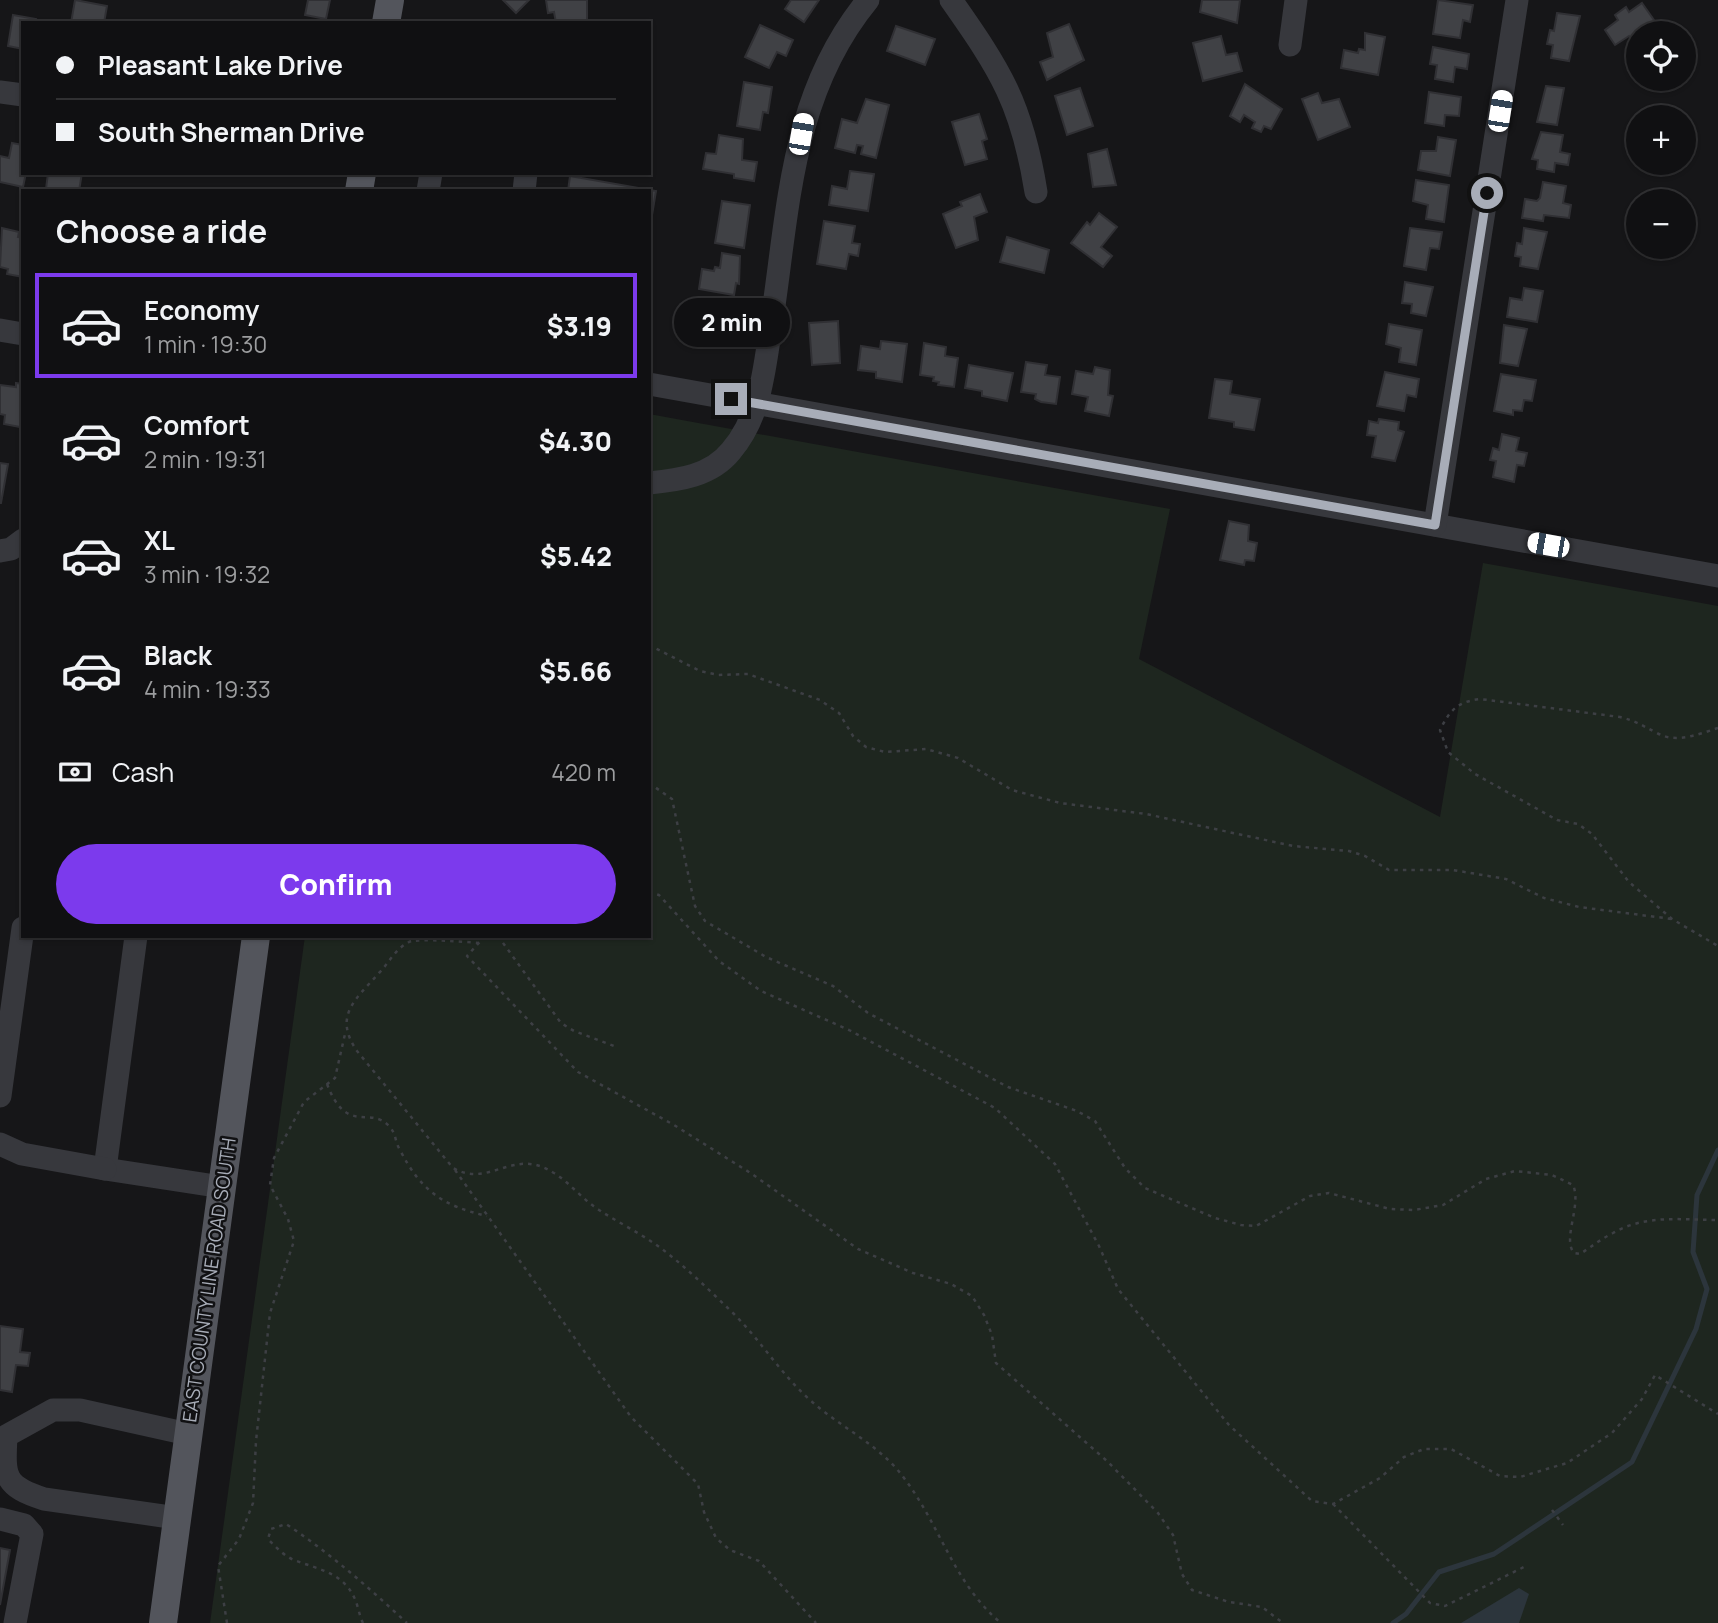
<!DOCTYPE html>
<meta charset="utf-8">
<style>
body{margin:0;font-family:Manrope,sans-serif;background:#1e1e20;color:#f1f3f6;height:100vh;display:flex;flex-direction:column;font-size:26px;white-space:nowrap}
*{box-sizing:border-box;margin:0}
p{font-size:23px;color:#9c9d9f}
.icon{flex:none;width:38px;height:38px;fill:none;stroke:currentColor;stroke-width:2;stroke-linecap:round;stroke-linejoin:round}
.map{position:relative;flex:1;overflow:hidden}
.panel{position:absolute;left:21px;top:189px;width:630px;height:749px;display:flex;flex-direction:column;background:#101012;border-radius:0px;box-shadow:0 2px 5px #0004,0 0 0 2px #303032}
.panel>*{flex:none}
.hud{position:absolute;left:21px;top:21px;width:630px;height:154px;border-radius:0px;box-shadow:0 2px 5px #0004,0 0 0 2px #303032;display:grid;align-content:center;height:154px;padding:0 35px;background:#101012}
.fabs{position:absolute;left:1626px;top:21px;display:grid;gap:14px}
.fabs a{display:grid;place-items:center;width:70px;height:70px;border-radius:50%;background:#101012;box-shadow:0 2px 5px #0004,0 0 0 2px #303032;font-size:35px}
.end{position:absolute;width:32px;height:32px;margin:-16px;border:9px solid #a8adb8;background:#111;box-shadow:0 0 0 4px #111}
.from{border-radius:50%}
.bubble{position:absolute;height:49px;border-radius:24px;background:#101012;box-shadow:0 2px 5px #0004,0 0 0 2px #303032;font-size:23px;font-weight:800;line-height:49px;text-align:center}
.car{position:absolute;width:21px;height:42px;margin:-21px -10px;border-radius:9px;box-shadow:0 0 5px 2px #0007;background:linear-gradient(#fff 24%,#345 0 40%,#fff 0 76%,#345 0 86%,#fff 0)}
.hud b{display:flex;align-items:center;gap:24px;height:66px;font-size:26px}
.hud b+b{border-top:2px solid #303032}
.hud i{width:18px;height:18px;background:#f1f3f6}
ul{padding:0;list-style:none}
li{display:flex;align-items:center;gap:21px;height:105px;margin:0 14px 10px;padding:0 21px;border:4px solid transparent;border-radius:0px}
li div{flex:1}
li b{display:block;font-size:26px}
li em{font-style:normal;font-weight:800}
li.selected{border-color:#7c3aed}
li>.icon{width:63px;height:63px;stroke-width:1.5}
h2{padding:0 35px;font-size:32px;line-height:84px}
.pay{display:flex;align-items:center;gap:18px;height:77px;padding:0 35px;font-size:26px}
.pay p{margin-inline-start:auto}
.button{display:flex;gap:14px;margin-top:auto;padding:14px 35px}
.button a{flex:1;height:80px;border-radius:42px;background:#7c3aed;color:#fff;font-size:28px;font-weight:800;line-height:80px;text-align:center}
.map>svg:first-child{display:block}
</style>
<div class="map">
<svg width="1718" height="1623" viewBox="0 0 1718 1623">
<rect width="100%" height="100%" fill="#161618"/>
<!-- green -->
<path fill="#1e261f" d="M 649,414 L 1170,509 L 1139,659 L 1440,817 L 1483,563 L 1718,606 L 1718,1623 L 210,1623 L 305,936 L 649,936 Z"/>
<!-- water -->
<path fill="#2c353c" d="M 1519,1588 L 1529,1594 L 1519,1623 L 1461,1623 Z"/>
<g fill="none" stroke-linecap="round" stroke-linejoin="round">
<!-- stream -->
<path stroke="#2c353c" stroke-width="5" d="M 1393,1623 L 1406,1614 L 1439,1572 L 1494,1554 L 1632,1462 L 1696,1329 L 1707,1289 L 1693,1252 L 1697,1195 L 1718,1150"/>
</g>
<!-- building -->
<g fill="#404145" stroke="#303034" stroke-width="2">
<path d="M 75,0 L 107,6 L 104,23 L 71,23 Z"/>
<path d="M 308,0 L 330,0 L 326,19 L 305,15 Z"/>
<path d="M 503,0 L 529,0 L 516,13 Z"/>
<path d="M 546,0 L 587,0 L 587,20 L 556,23 L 554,12 L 548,13 Z"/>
<path d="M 791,0 L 819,0 L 804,22 L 785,9 Z"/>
<path d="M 1202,0 L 1240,0 L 1237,23 L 1200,12 Z"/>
<path d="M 1438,0 L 1473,5 L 1470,22 L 1463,20 L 1460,38 L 1433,34 Z"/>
<path d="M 1642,3 L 1656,23 L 1638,33 L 1637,48 L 1629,36 L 1615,45 L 1605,30 L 1618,20 L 1615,15 L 1626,7 L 1629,12 Z"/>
<path d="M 1557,13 L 1580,16 L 1569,61 L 1551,58 L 1553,45 L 1547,44 L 1550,30 L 1554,31 Z"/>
<path d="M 13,15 L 36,19 L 35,23 L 23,23 L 23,49 L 8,46 Z"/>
<path d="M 1069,24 L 1084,60 L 1047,80 L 1040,62 L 1053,57 L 1047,33 Z"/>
<path d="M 760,25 L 793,40 L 786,56 L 777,52 L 769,68 L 745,57 Z"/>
<path d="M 896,26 L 935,39 L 925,65 L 887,51 Z"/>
<path d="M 1365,33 L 1385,37 L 1378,75 L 1341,68 L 1344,50 L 1358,53 L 1359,49 L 1365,50 Z"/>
<path d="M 1221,36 L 1226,55 L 1237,53 L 1242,71 L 1203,81 L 1193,43 Z"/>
<path d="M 1433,47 L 1469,54 L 1467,69 L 1455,67 L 1453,82 L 1435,79 L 1437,65 L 1430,64 Z"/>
<path d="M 744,82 L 772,87 L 768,113 L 763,112 L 760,130 L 737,126 Z"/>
<path d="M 1245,84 L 1282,109 L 1271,129 L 1264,126 L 1261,132 L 1252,128 L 1255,122 L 1244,115 L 1240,122 L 1230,116 Z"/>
<path d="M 1546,86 L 1564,88 L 1557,125 L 1537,122 Z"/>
<path d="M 1080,88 L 1093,126 L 1067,135 L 1055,96 Z"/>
<path d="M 1429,92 L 1461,97 L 1459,116 L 1445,115 L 1444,126 L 1425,123 Z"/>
<path d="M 1318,93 L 1322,103 L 1339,99 L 1350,127 L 1318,140 L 1302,99 Z"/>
<path d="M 866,99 L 889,105 L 876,158 L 861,154 L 863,146 L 857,145 L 855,153 L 835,148 L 842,119 L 857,123 Z"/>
<path d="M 979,114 L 987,139 L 982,141 L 987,159 L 965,165 L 952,122 Z"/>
<path d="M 1541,132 L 1563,135 L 1560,152 L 1570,154 L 1568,165 L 1555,163 L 1554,172 L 1537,169 L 1538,160 L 1532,159 Z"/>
<path d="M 719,135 L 743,139 L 742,160 L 757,162 L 754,181 L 734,178 L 734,174 L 703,169 L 706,153 L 716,154 Z"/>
<path d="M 1438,137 L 1456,140 L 1450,176 L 1418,170 L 1421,151 L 1436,151 Z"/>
<path d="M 12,143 L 23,145 L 23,173 L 26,173 L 23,187 L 0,182 L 0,156 L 9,158 Z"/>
<path d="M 1107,149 L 1116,185 L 1093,187 L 1088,154 Z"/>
<path d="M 850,171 L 874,174 L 868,211 L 829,205 L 832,186 L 847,189 Z"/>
<path d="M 48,173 L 82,173 L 79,191 L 46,189 Z"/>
<path d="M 570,176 L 656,191 L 649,233 L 649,191 L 568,191 Z"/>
<path d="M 1416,180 L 1449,185 L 1444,222 L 1426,219 L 1428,205 L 1413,201 Z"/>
<path d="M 1543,182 L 1566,186 L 1563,203 L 1571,205 L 1569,218 L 1544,215 L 1543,221 L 1522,218 L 1525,199 L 1537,201 L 1540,198 Z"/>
<path d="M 980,194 L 987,212 L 974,217 L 978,240 L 956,248 L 943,214 L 962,206 L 960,202 Z"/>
<path d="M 722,201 L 750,205 L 744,248 L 715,243 Z"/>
<path d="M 1099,213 L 1117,227 L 1101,247 L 1112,256 L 1103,267 L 1071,243 L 1087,222 L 1090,225 Z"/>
<path d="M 824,221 L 855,226 L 852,243 L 860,244 L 858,256 L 849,254 L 846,269 L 817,264 Z"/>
<path d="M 2,228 L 19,232 L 18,237 L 23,238 L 23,277 L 7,274 L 8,269 L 0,267 Z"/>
<path d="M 1410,228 L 1442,232 L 1439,249 L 1430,248 L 1426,270 L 1404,266 Z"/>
<path d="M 1524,228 L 1547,232 L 1538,269 L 1520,266 L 1521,257 L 1515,256 L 1517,243 L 1522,244 Z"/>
<path d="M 1007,237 L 1049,250 L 1044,273 L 1000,262 Z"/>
<path d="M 722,253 L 740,256 L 739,284 L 736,283 L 734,295 L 699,289 L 702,269 L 714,271 L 715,267 L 720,268 Z"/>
<path d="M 1405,282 L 1433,287 L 1426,316 L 1411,313 L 1412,304 L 1402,303 Z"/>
<path d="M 1524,288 L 1543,291 L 1537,322 L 1507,317 L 1510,298 L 1522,300 Z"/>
<path d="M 692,298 L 725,304 L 719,325 L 732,328 L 728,346 L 690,337 L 692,326 L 687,325 Z"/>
<path d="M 838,321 L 840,363 L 812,365 L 809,323 Z"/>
<path d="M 1389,324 L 1422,330 L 1416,365 L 1399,362 L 1401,348 L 1386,344 Z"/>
<path d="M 1504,325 L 1527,329 L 1518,366 L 1500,363 Z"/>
<path d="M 881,341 L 907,344 L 902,382 L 876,378 L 876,372 L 858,370 L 861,346 L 880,349 Z"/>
<path d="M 924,343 L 946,347 L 945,356 L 958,358 L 954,387 L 938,385 L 939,382 L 933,381 L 934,377 L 920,375 Z"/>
<path d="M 1026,362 L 1047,365 L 1045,375 L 1060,377 L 1056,404 L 1041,402 L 1035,399 L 1036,394 L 1021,392 Z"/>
<path d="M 969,365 L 1013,373 L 1007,401 L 982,396 L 982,391 L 965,388 Z"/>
<path d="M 1095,367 L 1110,370 L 1108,395 L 1113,396 L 1109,416 L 1085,411 L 1088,397 L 1072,394 L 1076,371 L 1093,374 Z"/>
<path d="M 1385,372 L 1419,379 L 1416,397 L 1407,395 L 1404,411 L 1377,406 Z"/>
<path d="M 1501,374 L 1536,380 L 1532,401 L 1524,400 L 1522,411 L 1513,410 L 1513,415 L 1494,411 Z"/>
<path d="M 1215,379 L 1232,381 L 1230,394 L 1260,399 L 1254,430 L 1234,427 L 1234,422 L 1209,418 Z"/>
<path d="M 16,383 L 23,384 L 20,427 L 4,424 L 5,415 L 0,414 L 0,385 L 16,387 Z"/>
<path d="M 1379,419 L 1399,422 L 1398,430 L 1404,432 L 1395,461 L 1372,457 L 1376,436 L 1367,435 L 1369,421 L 1378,423 Z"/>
<path d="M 1502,434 L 1519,438 L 1516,451 L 1527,453 L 1524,466 L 1517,465 L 1514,482 L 1493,477 L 1496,461 L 1490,460 L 1493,448 L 1499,450 Z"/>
<path d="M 0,463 L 8,464 L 1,503 L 0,503 Z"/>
<path d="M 1229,521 L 1249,525 L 1248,541 L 1257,543 L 1254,561 L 1245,560 L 1244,565 L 1220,560 Z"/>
<path d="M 0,1326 L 23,1329 L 20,1352 L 30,1353 L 28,1366 L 16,1365 L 12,1392 L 0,1390 Z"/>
<path d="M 0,1548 L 10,1550 L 0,1605 Z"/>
</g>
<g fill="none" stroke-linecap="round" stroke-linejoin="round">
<!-- path -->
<g stroke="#3d3f44" stroke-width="2.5" stroke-dasharray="3.5 5" stroke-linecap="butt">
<path d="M 649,645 L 700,671 L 718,675 L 748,674 L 820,700 L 839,713 L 853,736 L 866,747 L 885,752 L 926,749 L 958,758 L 1012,790 L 1060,803 L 1146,814 L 1293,846 L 1349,851 L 1365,856 L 1389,870 L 1453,870 L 1506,879 L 1544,898 L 1579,907 L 1672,919"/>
<path d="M 1718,728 C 1699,734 1676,744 1657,733 C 1643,726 1636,721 1620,717 L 1480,699 C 1457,702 1450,710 1440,730 L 1448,752 L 1475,774 L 1557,820 L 1578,824 L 1592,834 L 1629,882 L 1672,919 L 1718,946"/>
<path d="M 649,783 L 672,799 L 695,906 L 705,921 L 766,957 L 833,986 L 868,1013 L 1008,1087 L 1077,1111 L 1095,1121 L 1125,1168 L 1145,1188 L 1215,1218 L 1241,1225 L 1256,1226 L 1310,1196 L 1329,1193 L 1390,1209 L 1414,1210 L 1443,1205 L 1486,1179 L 1515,1171 L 1552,1175 L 1573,1185 C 1582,1205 1562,1239 1574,1253 L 1580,1254 C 1591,1247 1601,1239 1613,1233 C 1646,1214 1682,1220 1718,1220"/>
<path d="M 649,892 L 659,895 L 719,961 L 761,991 L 849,1030 L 995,1108 L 1055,1164 L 1099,1246 L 1118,1289 L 1229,1425 L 1312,1501 L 1333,1504 L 1380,1478 L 1404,1457 L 1424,1449 L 1451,1449 L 1500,1476 L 1520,1477 L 1567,1463 L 1612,1433 L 1642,1399 L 1655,1375 L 1718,1414"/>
<path d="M 485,936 L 467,956 L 578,1072 L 674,1125 L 752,1174 L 858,1249 L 913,1273 L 951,1284 L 972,1296 L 984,1315 L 992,1335 L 996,1363 L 1107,1461 L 1158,1513 L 1173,1535 L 1182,1574 L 1192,1590 L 1229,1602 L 1262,1607 L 1283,1623"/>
<path d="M 498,936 L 561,1023 L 574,1031 L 614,1046"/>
<path d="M 479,943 C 466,942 418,938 409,942 C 395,949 389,963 379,973 C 355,1000 333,1016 357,1051 L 453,1168 C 490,1189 513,1146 554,1173 C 570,1183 582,1199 599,1210 C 619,1223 642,1234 662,1249 C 687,1268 710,1291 733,1313 C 761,1341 781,1374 810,1400 C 841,1428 879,1444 904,1478 C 940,1525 954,1584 1001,1623"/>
<path d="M 327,1084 C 347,1136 369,1105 389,1126 C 396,1133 395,1142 400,1150 C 421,1191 443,1206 487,1216"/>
<path d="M 455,1170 L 631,1417 L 698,1484 L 704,1512 L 716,1538 L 730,1550 L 759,1561 L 816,1623"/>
<path d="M 1333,1504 L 1430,1603 L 1445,1606 L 1528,1565"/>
<path d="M 1552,1510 L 1563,1525"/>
<path d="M 227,1623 L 218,1566 L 239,1539 L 253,1503 L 256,1441 L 270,1313 L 294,1241 L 288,1219 L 270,1185 L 274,1158 L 304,1102 L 335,1078 L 345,1034"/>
<path d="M 363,1623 C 359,1615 358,1605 354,1597 C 342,1572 317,1569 294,1560 C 284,1556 276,1547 268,1539 L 271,1529 L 286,1524 C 330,1553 369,1588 407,1623"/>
</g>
<!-- minor -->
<g stroke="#37383d" stroke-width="23">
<path d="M 951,0 C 1001,71 1022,104 1036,192"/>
<path d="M 1290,45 L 1296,0"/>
<path d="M 0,92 L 23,95"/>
<path d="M 428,191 L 431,173"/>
<path d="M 524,191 L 526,173"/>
<path d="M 0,330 L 23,334"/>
<path d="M 649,384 L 1718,576"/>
<path d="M 649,483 C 679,480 711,476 731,451 C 761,416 764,370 771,326 C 789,209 790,95 868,0"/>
<path d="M 1435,525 L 1517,0"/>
<path d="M 0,551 L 11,549 L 23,540"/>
<path d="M 136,936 L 105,1169 L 222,1187"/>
<path d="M 0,1096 L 23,928"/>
<path d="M 0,1144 L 22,1154 L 105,1169"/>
<path d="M 177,1518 L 44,1499 C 3,1486 4,1476 6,1436 L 53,1410 L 80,1410 L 188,1434"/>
<path d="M 0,1519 L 24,1525 L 32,1534 L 15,1623"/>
</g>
<!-- major -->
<g stroke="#53555c" stroke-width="28">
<path d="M 386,23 L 390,0"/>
<path d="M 359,191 L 362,173"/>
<path d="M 163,1623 L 256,936"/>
</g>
</g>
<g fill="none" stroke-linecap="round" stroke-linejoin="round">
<!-- route -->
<path stroke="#a8adb8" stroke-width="9" d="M 731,399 L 1435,525 L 1487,193"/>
</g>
<g text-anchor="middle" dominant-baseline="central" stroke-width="5" stroke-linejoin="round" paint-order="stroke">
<!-- street labels -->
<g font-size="19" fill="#a8adb8" stroke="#111113">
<text transform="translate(209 1280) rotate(-82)">EAST COUNTY LINE ROAD SOUTH</text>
</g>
</g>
</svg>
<div class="fabs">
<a><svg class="icon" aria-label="locate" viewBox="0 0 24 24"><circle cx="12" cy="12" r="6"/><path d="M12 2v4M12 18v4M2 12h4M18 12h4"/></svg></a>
<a>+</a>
<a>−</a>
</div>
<i class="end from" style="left:1487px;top:193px"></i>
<i class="end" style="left:731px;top:399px"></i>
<div class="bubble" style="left:674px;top:298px;width:116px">2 min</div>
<i class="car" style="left:1500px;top:111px;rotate:9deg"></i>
<i class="car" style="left:801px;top:134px;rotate:10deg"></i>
<i class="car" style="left:1548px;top:545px;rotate:280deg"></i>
<div class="hud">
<b><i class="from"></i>Pleasant Lake Drive</b>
<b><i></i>South Sherman Drive</b>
</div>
<section class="panel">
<h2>Choose a ride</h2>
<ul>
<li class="selected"><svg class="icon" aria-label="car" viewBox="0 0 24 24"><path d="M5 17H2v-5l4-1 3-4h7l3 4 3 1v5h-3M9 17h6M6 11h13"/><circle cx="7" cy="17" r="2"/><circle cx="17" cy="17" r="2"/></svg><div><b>Economy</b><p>1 min · 19:30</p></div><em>$3.19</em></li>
<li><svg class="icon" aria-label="car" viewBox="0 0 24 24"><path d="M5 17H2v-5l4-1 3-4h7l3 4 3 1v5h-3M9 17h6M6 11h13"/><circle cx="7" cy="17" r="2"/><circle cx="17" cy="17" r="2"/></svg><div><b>Comfort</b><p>2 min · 19:31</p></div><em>$4.30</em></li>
<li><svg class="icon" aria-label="car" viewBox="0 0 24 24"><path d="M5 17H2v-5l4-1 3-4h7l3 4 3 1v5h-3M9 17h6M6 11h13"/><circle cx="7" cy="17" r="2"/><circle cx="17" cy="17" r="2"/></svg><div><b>XL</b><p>3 min · 19:32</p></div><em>$5.42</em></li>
<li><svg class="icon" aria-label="car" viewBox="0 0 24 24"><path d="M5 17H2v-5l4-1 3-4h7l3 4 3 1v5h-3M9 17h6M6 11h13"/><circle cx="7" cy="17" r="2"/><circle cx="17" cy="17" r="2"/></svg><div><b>Black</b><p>4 min · 19:33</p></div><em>$5.66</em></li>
</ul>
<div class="pay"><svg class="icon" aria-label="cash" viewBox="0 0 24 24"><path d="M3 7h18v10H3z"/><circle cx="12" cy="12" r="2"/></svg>Cash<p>420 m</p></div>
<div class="button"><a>Confirm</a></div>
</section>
</div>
